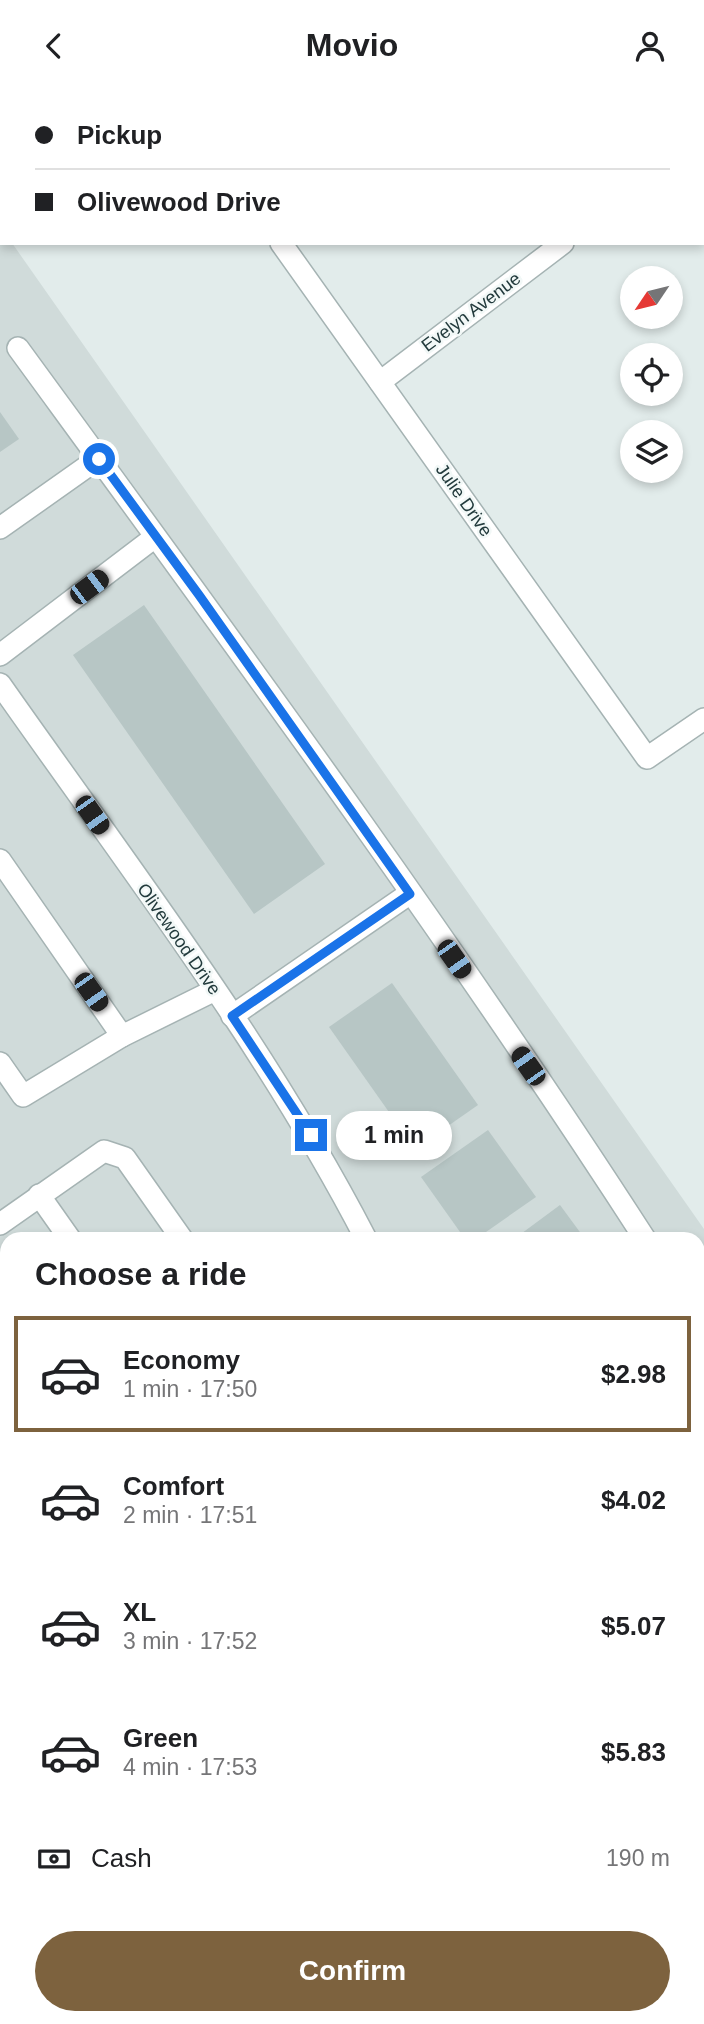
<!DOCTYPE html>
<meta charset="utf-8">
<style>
body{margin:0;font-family:Helvetica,sans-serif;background:#f2f2f2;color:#202124;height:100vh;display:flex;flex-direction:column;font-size:26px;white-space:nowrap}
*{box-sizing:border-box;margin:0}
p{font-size:23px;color:#757577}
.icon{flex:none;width:38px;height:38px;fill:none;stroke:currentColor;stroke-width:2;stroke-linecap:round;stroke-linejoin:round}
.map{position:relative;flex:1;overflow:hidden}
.details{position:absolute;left:0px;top:1141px;width:705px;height:793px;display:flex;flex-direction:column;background:#fff;border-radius:21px 21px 0 0;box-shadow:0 4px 10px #0003}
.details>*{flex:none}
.banner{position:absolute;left:0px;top:0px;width:705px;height:154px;box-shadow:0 4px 10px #0003;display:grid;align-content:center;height:154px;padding:0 35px;background:#fff}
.needle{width:46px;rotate:235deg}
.buttons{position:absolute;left:620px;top:175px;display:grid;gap:14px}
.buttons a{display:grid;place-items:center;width:63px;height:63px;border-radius:50%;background:#fff;box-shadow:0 4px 10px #0003;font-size:35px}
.end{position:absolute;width:32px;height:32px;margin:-16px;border:9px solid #1a73e8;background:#fff;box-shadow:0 0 0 4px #fff}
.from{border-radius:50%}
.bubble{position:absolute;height:49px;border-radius:24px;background:#fff;box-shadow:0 4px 10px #0003;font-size:23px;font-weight:600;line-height:49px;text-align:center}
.car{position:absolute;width:21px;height:42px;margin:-21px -10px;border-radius:9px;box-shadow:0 0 5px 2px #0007;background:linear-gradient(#222 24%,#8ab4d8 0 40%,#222 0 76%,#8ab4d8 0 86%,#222 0)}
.banner b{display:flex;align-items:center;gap:24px;height:66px;font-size:26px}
.banner b+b{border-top:2px solid #e0e0e0}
.banner i{width:18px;height:18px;background:#202124}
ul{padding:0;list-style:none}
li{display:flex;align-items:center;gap:21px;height:116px;margin:0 14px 10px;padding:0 21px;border:4px solid transparent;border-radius:0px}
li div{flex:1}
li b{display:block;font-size:26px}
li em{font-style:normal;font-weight:600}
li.selected{border-color:#7d623e}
li>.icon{width:63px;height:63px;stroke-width:1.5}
h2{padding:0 35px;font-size:32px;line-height:84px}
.pay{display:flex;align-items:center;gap:18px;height:77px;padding:0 35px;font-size:26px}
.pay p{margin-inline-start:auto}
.button{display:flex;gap:14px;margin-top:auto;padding:14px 35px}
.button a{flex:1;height:80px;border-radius:42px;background:#7d623e;color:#fff;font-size:28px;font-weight:600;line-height:80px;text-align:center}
header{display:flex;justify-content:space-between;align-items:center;height:91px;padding:0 35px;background:#fff;font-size:32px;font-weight:600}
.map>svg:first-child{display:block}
</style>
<header><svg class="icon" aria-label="back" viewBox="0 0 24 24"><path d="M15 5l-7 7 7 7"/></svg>Movio<svg class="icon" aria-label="person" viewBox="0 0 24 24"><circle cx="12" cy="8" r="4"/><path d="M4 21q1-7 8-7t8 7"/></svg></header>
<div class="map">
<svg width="704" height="1933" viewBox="0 0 704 1933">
<rect width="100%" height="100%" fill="#e2eceb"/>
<!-- built -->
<path fill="#d0dbda" d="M 0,135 L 2,152 L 12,152 L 704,1138 L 704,1933 L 278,1933 L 273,1927 L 698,1927 L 698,1148 L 7,1148 L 7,1915 L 0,1920 Z"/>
<!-- building -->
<g fill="#b7c6c5">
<path d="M 0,321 L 19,348 L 0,361 Z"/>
<path d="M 144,514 L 325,773 L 254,823 L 73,564 Z"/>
<path d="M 392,892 L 478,1014 L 415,1058 L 329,936 Z"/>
<path d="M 488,1039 L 536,1106 L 476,1148 L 465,1148 L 421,1086 Z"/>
<path d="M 560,1114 L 585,1148 L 514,1148 Z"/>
<path d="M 698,1411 L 704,1418 L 704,1535 L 698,1536 Z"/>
<path d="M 704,1697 L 704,1806 L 698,1803 L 698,1698 Z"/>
<path d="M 323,1927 L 359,1927 L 350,1933 L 328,1933 Z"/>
</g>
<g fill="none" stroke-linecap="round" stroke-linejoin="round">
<defs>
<g id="minor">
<path d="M 173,0 L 174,2"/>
<path d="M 13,2 L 15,0"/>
<path d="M 0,13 L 2,11"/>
<path d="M 281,152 L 647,667 L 704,628"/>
<path d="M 18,257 C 232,550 448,843 645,1148"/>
<path d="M 380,291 L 563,152"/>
<path d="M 0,437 L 99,367"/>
<path d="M 0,564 L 155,446"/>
<path d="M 0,593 C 127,774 264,951 366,1148"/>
<path d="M 0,769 L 122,945 L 215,899"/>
<path d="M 232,925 L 409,803"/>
<path d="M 0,972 L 23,1005 L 122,945"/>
<path d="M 39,1104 L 70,1148"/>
<path d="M 0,1133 L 104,1060 L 125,1067 L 182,1148"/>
<path d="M 698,1228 L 704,1236"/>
<path d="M 0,1236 L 7,1246"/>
<path d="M 0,1421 L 7,1431"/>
<path d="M 698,1619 L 704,1618"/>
<path d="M 698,1849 L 704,1851"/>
<path d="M 38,1933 L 47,1927"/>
<path d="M 432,1933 L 437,1927"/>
<path d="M 615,1933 L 624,1927"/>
</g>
<g id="major">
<path d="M 0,1647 L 7,1657"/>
<path d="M 0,1765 L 7,1775"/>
<path d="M 116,1927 L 120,1933"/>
<path d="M 199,1927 L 203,1933"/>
</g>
</defs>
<!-- minor casing -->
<use href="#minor" stroke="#a5b3b3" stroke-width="24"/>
<!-- major casing -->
<use href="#major" stroke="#c1c8c8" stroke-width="24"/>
<!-- minor -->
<use href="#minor" stroke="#fff" stroke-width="21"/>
<!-- major -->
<use href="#major" stroke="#679ba0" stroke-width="21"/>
</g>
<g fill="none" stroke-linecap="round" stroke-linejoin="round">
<!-- route -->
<path stroke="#1a73e8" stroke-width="9" d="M 99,368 L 199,504 L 410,803 L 232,925 L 311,1044"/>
</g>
<g text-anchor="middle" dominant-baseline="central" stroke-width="5" stroke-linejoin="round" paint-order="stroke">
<!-- street labels -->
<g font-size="18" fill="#223a3c" stroke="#f2f8f7">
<text transform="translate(471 221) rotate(-37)">Evelyn Avenue</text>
<text transform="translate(464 409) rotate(55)">Julie Drive</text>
<text transform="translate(179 848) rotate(55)">Olivewood Drive</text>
</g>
</g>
</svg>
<div class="buttons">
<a><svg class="needle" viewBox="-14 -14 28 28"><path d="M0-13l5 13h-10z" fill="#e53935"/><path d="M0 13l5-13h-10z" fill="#757577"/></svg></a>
<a><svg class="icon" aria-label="locate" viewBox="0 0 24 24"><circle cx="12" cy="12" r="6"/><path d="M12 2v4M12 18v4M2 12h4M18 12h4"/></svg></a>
<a><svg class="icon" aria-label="layers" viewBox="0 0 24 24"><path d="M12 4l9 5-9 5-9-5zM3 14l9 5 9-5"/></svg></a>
</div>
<i class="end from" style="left:99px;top:368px"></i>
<i class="end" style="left:311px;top:1044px"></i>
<div class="bubble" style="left:336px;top:1020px;width:116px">1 min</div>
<i class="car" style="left:89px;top:496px;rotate:53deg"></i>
<i class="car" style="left:92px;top:724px;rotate:145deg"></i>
<i class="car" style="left:454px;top:868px;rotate:145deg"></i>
<i class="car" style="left:91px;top:901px;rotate:145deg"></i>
<i class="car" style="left:528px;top:975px;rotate:325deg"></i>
<div class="banner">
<b><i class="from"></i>Pickup</b>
<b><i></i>Olivewood Drive</b>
</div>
<section class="details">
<h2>Choose a ride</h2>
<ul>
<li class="selected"><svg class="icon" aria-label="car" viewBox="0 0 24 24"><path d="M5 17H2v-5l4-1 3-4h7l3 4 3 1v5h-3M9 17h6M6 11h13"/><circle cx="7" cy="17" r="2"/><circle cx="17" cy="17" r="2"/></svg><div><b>Economy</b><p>1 min · 17:50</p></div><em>$2.98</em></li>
<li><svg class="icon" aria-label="car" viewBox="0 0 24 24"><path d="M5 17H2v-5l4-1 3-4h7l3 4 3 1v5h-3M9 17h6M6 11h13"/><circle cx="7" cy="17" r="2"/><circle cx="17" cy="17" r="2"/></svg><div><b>Comfort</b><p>2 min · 17:51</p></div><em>$4.02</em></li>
<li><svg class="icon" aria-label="car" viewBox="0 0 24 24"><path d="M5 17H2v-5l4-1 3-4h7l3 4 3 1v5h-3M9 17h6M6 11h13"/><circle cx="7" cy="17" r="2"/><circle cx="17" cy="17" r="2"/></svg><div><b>XL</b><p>3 min · 17:52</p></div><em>$5.07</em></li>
<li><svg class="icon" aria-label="car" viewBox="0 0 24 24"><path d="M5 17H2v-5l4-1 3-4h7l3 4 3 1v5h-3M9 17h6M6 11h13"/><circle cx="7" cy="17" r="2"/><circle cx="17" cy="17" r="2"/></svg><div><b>Green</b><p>4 min · 17:53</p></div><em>$5.83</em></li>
</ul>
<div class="pay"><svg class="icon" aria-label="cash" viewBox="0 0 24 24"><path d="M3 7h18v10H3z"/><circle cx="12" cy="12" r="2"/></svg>Cash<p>190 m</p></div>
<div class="button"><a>Confirm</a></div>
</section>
</div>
